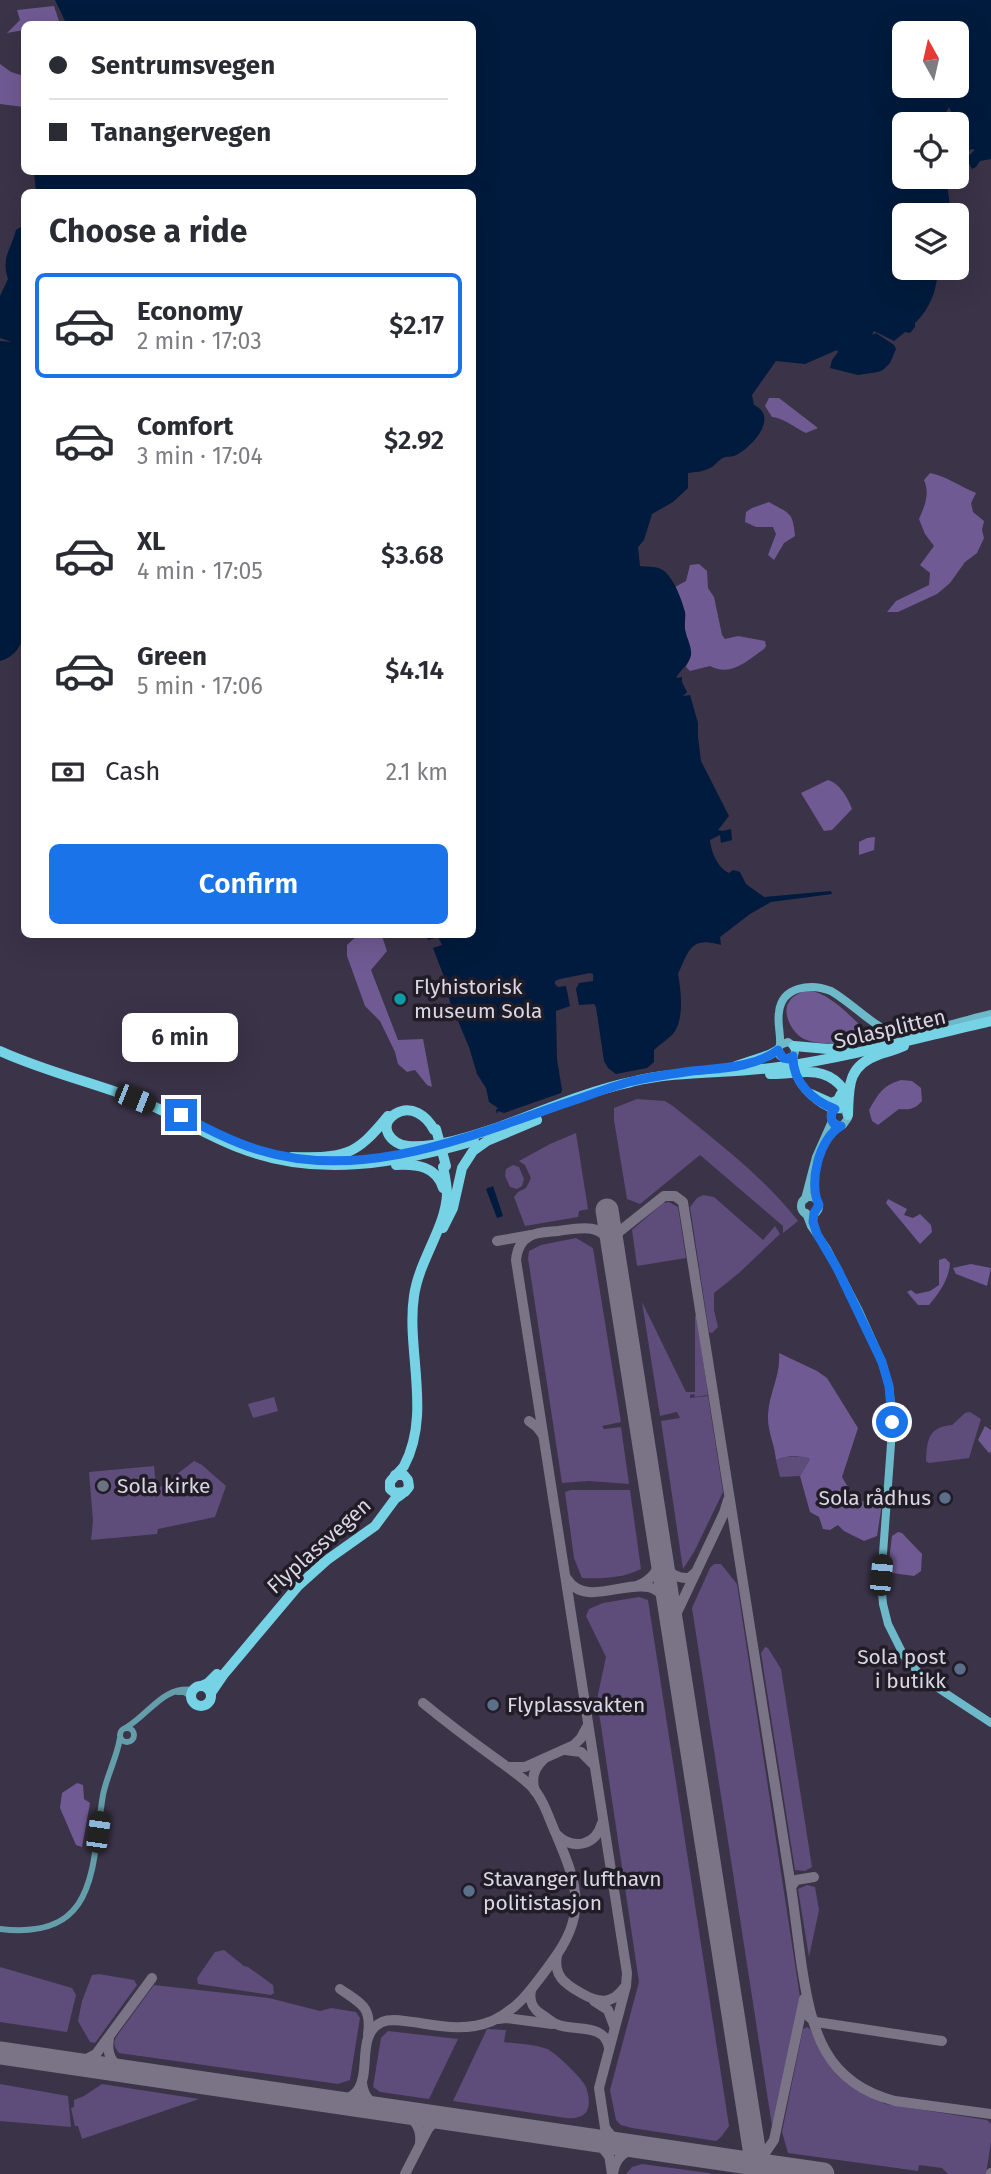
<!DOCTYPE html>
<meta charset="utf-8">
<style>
body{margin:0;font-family:"Fira Sans",sans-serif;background:#f7f7f7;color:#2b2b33;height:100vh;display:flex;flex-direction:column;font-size:26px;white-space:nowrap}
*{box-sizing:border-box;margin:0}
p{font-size:23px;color:#7c7c81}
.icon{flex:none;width:38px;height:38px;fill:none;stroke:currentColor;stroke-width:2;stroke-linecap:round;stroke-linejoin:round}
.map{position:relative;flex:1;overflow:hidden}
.sheet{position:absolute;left:21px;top:189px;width:455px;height:749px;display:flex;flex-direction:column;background:#fff;border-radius:10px;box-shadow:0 7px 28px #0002}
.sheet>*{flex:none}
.guide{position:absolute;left:21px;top:21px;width:455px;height:154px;border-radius:10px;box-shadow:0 7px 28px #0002;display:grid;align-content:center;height:154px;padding:0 28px;background:#fff}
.needle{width:46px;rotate:352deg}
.tools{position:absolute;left:892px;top:21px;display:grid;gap:14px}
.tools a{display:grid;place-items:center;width:77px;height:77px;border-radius:10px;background:#fff;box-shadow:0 7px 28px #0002;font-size:35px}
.end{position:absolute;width:32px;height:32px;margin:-16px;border:9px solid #1a73e8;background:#fff;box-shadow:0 0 0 4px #fff}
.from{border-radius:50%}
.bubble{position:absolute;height:49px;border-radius:10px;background:#fff;box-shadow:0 7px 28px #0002;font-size:23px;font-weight:600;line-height:49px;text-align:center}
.car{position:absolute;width:21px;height:42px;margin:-21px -10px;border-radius:9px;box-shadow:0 0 5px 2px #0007;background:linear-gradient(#222 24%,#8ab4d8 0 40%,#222 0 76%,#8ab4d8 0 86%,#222 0)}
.guide b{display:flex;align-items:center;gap:24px;height:66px;font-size:26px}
.guide b+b{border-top:2px solid #e1e1e2}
.guide i{width:18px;height:18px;background:#2b2b33}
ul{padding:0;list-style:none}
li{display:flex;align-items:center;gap:21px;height:105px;margin:0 14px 10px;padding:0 14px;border:4px solid transparent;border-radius:10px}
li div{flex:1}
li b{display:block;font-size:26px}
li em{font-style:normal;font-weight:600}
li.selected{border-color:#1a73e8}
li>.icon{width:63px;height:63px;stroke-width:1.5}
h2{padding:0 28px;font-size:32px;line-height:84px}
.pay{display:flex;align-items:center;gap:18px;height:77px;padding:0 28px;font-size:26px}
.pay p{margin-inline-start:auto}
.primary-button{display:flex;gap:14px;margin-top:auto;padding:14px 28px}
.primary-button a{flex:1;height:80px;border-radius:10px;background:#1a73e8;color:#fff;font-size:28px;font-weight:600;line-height:80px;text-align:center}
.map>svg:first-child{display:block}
</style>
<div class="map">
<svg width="991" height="2174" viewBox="0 0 991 2174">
<rect width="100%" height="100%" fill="#3b3348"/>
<!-- green -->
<g fill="#5e4c7b">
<path d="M 637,1099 L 665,1101 L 673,1106 C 717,1142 763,1176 798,1221 L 783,1233 L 783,1226 L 700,1155 L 640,1204 L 627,1199 L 614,1120 L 614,1108 Z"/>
<path d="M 576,1133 L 588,1209 L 579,1211 L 578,1217 L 525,1226 L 514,1197 L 518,1192 L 526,1188 L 531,1178 L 525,1165 L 519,1161 L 550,1144 Z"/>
<path d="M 513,1165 L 519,1167 L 524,1179 L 522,1186 L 517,1189 L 510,1187 L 505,1176 L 506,1169 Z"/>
<path d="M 703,1195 L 714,1197 L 763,1240 L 775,1226 L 780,1234 L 739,1273 L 714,1293 L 714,1310 L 718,1327 L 712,1333 L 709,1332 L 690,1207 L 697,1198 Z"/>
<path d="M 669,1202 L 678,1207 L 686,1258 L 637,1266 L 632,1230 L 663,1203 Z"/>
<path d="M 576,1238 L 593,1248 L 621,1422 L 602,1426 L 604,1429 L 621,1427 L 629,1484 L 589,1481 L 562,1483 L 528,1258 L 529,1251 L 541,1245 Z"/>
<path d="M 642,1302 L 686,1392 L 695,1392 L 695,1315 L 697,1318 L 708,1395 L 695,1397 L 694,1394 L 690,1395 L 690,1398 L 708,1396 L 723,1492 L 694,1552 L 683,1569 L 661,1421 L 680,1418 L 677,1412 L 660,1416 Z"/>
<path d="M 274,1397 L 278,1411 L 253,1418 L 248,1404 Z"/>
<path d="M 970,1412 L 981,1419 L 969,1458 L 929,1463 L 926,1461 C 927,1440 928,1427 952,1425 L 965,1413 Z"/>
<path d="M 803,1456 L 810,1459 L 800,1476 L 780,1477 L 776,1460 L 786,1457 Z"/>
<path d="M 194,1461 L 202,1465 L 226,1486 L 215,1517 L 158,1529 L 157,1534 L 91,1540 L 93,1521 L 89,1472 L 154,1466 L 156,1486 L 159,1488 Z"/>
<path d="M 571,1490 L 630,1490 L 641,1569 C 623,1578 602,1579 582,1578 L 574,1558 L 565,1492 Z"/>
<path d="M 714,1564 L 721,1564 L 737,1584 L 800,1997 L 772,2126 L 692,1608 L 710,1568 Z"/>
<path d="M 639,1597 L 648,1600 L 729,2126 L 721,2137 L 716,2141 L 632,2128 L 621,2125 L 616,2120 L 610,2090 L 639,1982 L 597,1699 L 606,1657 L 586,1616 L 589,1609 L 603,1603 Z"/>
<path d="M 765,1647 L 768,1648 L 781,1669 L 812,1867 L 805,1871 L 795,1870 L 761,1653 Z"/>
<path d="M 807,1885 L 815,1887 L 819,1910 L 809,1957 L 798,1889 Z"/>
<path d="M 224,1950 L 244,1966 L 248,1967 L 273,1985 L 274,1993 L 271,1995 L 198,1984 L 197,1978 L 215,1952 Z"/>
<path d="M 0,1967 L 72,1988 L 76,1995 L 67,2032 L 0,2022 Z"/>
<path d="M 99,1974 L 134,1980 L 137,1985 L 95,2043 L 90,2042 L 78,2021 L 82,2001 L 92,1975 Z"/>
<path d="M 154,1985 L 269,1998 L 320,2011 L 331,2008 L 356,2012 L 360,2018 L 350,2080 L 338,2084 L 119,2053 C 114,2047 113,2044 116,2037 Z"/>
<path d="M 807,2027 L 810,2029 L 825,2059 L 836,2072 L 861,2092 L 885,2104 L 987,2120 L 991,2124 L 991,2142 L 986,2174 L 948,2174 L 942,2168 L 919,2165 L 918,2171 L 788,2153 L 782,2132 L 803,2029 Z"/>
<path d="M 487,2029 L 506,2030 L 504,2042 C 518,2044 534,2044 547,2049 C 555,2052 583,2079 586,2087 C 592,2105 590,2120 566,2118 L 453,2101 Z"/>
<path d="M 388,2031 L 458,2039 L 429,2099 L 380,2092 L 373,2087 L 381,2038 Z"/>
<path d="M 0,2084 L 68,2096 L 71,2127 L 0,2121 Z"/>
<path d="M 102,2084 L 199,2099 L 82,2139 L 78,2126 L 75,2126 L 71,2108 L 74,2107 L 74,2100 L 84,2096 Z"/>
<path d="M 642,2164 L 709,2173 L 711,2174 L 626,2174 L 632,2167 Z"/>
</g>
<!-- forest -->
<g fill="#705a93">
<path d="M 54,6 L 59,21 L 41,24 L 24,24 L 24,30 L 7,33 L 20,20 L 17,10 Z"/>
<path d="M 0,64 L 11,72 L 24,76 L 24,107 L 0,104 Z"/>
<path d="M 769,398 L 779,398 L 818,428 L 806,433 C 795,428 784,418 772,417 L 765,406 Z"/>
<path d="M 930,473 C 946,476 961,487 976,493 L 971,503 L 973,512 L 984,521 L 982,530 L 984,538 L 977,553 L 965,562 L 950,583 L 937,594 L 898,612 L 887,612 L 896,601 L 929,585 L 930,573 L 920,565 L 934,546 L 925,534 L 919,519 C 925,505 930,494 924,480 Z"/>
<path d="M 769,502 C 789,514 793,511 795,536 L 784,543 L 774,560 L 768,555 L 776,534 L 773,527 L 756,527 L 745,522 L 746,512 L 752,508 Z"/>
<path d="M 699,564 L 707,571 L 708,588 L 714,597 L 722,635 L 725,639 L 738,636 L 765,641 L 766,646 L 764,649 C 747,661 731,677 710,666 L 690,671 L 686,667 L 691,655 L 685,631 L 685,612 L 675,587 L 686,581 L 690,565 Z"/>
<path d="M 828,780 C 839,783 848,798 852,809 L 832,830 L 824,831 L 801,793 Z"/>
<path d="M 875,837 L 874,850 L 859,855 L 859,842 L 867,838 Z"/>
<path d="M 358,935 L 379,935 L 383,939 L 387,951 L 371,970 L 398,1040 L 423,1039 L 432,1087 L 427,1085 L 415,1070 L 407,1072 L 398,1064 L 395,1052 L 380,1021 L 365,1006 L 347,956 L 347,945 Z"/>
<path d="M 807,990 C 829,993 846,1012 862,1027 L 862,1033 C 849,1046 821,1046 804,1039 C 793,1034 781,1013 789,1002 C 793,995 800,993 807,990 Z"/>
<path d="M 901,1080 L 912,1081 L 921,1088 L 922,1101 C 915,1109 910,1110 899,1109 L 878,1125 L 872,1121 L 869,1110 C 879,1093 882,1086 901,1080 Z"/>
<path d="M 888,1199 L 907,1209 L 904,1215 L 913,1218 L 920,1214 L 931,1225 L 932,1232 L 920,1244 L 886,1203 Z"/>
<path d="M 945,1258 L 950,1263 C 949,1279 940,1292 929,1305 L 918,1305 L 907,1292 L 911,1290 L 916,1294 L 930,1291 L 939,1285 L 939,1260 Z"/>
<path d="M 971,1264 L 991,1268 L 987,1286 L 956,1274 L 953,1268 Z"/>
<path d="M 779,1353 L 817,1371 L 827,1378 L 858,1428 L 842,1477 L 852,1494 L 852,1500 L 882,1504 L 877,1536 L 864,1541 L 844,1531 L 838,1525 L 830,1530 L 823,1529 L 819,1517 L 810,1512 L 800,1476 L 810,1459 C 799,1454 787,1456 776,1460 C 775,1445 767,1430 768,1415 C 769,1393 781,1375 779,1353 Z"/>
<path d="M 985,1426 L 991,1430 L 991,1452 L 989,1453 L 978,1440 Z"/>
<path d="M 898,1532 L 902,1533 L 922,1554 L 921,1571 L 914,1576 L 892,1573 L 888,1569 L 892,1536 Z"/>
<path d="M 77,1783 L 83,1785 L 84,1799 L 90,1803 L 82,1847 L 76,1845 L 60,1808 L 62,1793 Z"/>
</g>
<!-- water -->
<g fill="#001b3d" fill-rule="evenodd">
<path d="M 55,0 L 991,0 L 991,159 L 980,161 L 976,167 L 972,169 L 966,158 L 975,150 L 972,149 C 960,154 963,164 957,174 L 958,128 L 949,107 L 941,122 L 942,124 L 905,124 L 905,177 L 946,177 L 951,213 L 951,215 L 905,215 L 905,268 L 942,268 C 937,274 937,281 935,289 C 932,301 924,315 915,323 L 915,327 L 910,333 L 905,332 L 894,341 L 874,331 L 872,335 L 876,333 L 894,345 L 896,349 L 890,363 L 883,370 L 878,372 L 858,375 L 830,368 L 832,360 L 838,352 L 837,350 L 805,364 L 776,361 L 752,395 L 754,405 C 780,417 751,449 734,456 C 731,457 726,456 723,458 C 718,460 715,466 710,468 C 703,472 695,472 688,473 L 688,488 L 673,502 L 652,514 L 644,540 L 638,547 L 640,566 C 646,567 655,566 661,569 C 673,575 682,600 685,612 C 686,617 684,623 685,629 C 686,637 692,646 691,655 C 689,665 680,670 676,678 L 682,677 L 682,682 L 687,692 L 683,696 L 690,695 L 698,723 L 698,737 L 701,761 L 729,816 L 718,830 L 723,831 L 731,829 L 732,840 L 721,843 L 720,835 L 710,840 C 711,852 718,868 729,873 L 733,870 L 740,872 L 746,884 L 764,897 L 831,891 L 832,894 L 771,902 L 750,914 L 720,937 L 721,945 C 691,936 689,950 678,974 C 681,991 685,1021 672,1035 C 667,1040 660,1044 654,1050 L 654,1062 L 647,1068 L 616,1074 L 608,1068 L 604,1061 L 596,1007 L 594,1004 L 579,1005 L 576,989 L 579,983 L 593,981 L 593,974 L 590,973 L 560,979 L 555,981 L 555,984 L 558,987 L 566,986 L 570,1006 L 556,1011 L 557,1059 L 562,1090 L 561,1093 L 504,1113 L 498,1111 L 497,1114 L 496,1110 L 498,1108 L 489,1102 L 486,1088 L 477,1074 L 469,1047 L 450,1002 L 446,982 L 433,948 L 442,945 L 438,937 L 428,940 L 425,935 L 472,934 L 472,192 L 298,192 L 294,191 L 292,192 L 36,192 L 34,172 L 472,172 L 472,24 L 79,24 L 78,21 L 66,23 ZM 905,33 L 957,33 L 957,86 L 905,86 Z"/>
<path d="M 24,225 L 24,634 C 22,646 13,658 0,661 L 0,341 L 12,342 L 0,338 L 0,296 L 8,279 C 1,257 11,250 16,230 Z"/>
<path d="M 493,1186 L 503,1216 L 497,1218 L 486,1189 Z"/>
</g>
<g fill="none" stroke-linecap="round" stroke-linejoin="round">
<!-- taxiway -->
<g stroke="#7a7486" stroke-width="10">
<path d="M 497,1241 L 531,1235"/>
<path d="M 612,1246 C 602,1222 579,1228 558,1231 C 549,1232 537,1232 530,1236 C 520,1241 517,1250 516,1260 L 627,1973 L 626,1986 L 599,2088 L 612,2174"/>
<path d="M 612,1246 L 614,1238 L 620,1231 L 664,1196 L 675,1196 L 683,1202 L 791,1887"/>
<path d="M 529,1421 L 537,1427 L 543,1435"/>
<path d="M 662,1564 C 670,1573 677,1579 689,1578 L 696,1572"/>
<path d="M 567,1579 C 591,1617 655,1555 670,1611"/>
<path d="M 637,1586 C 652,1580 660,1570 661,1554"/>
<path d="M 672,1623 L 724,1513 L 728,1500"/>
<path d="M 565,1750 L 581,1752 L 593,1764"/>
<path d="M 509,1767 L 525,1767 L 574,1745 L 581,1738 L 587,1727"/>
<path d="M 535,1791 C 531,1779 533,1769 543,1760"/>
<path d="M 557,1835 C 574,1851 596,1845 602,1823"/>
<path d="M 814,1877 L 796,1880 L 791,1887 C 795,1914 798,1941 802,1968 C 812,2032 825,2083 895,2101 L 991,2114"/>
<path d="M 557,1955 C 553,1976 565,1984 581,1993 C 598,2003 612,2005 624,1988"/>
<path d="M 340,1989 C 360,2003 372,2006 368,2034"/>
<path d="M 531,1990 C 529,2001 532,2008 541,2014 C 546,2017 551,2022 556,2024 C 573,2032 605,2022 609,2048"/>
<path d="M 594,2001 L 608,2010 L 614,2026"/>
<path d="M 809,2017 L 816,2022 L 942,2041"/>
<path d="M 498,2019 L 506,2018 L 552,2024"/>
<path d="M 109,2039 C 106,2053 112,2065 125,2071"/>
<path d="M 63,2062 L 85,2060 L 96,2054 L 152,1978"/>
<path d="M 362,2083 C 364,2099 372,2105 387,2110"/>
<path d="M 331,2102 C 387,2099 347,2038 382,2022 C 392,2018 403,2021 413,2022 C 440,2026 465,2032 492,2021 C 519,2009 534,1986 551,1963 C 588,1914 578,1886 556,1834 C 549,1819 544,1800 532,1787 C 521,1776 507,1767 495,1758 C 470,1740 446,1722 423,1703"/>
<path d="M 398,2112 C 413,2117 422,2126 420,2143"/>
<path d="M 606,2129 L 614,2139 L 625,2145"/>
<path d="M 590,2140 L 600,2145 L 608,2155"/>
<path d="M 757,2165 L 774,2140 L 804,1999"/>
<path d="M 613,2173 C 616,2157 625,2150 641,2147"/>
<path d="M 405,2174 L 428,2129 L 435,2121 L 446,2119"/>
<path d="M 991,2174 L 991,2173"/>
</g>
<!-- runway -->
<g stroke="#7a7486" stroke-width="23">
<path d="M 607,1210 L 758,2174"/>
<path d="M 0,2053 L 823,2174"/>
</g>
<!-- secondary -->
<g stroke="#649eaa" stroke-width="6">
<path d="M 178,1692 L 184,1692 L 192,1697"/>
<path d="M 127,1727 C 150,1713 164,1685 194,1690"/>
<circle cx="127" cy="1735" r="7"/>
<path d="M 0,1929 C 100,1941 91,1865 103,1795 C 107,1775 117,1757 120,1738"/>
</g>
<!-- primary -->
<g stroke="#6eb9c9" stroke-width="8">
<path d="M 780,1045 C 781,1034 777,1023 779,1012 C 782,986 811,983 831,991 C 848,1001 863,1016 879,1026 C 906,1042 962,1020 991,1014"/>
<path d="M 793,1061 L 795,1051 L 794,1046 L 788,1042 L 780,1045 L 778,1050 L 780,1056 L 786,1059 L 793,1056"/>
<path d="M 797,1077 C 802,1089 820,1106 833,1109 C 837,1109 841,1109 845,1110 L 848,1118 L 843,1125 L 837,1125 L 832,1121 L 831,1113 L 835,1109"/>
<circle cx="810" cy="1206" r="9"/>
<path d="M 805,1199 L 816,1157 L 832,1121"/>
<path d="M 806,1213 L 811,1226 L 827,1249 L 858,1309 L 882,1362 L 889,1386 L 892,1414 L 891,1444 L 881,1581 L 883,1604 L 888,1624 L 904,1656 L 924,1679 L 991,1723"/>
</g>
<!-- highway -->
<g stroke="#76d3e5" stroke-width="10">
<path d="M 794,1046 L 828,1049 L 848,1048"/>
<path d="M 0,1051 C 44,1071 91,1082 136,1099 C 173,1113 206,1136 243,1149 C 318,1178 399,1163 474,1141"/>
<path d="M 736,1066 L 769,1055 L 778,1050"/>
<path d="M 770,1074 C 794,1075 819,1064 839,1084 C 847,1092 846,1100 839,1108"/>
<path d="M 811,1094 L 831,1103 L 838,1100 L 841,1094"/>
<path d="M 848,1115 C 849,1087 847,1066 878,1055 C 887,1052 895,1050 904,1046"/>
<path d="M 434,1130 C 427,1116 411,1104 395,1114 C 377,1126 391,1145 408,1146 C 436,1148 469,1137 496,1128 C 540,1112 585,1092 631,1082 C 679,1070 730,1074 779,1067 C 850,1057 921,1037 991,1021"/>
<path d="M 292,1157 C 344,1158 355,1157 388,1116"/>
<path d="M 396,1165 C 417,1164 436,1166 443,1188"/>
<path d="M 443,1228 L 453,1208 L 462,1168 L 473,1151 L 487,1141 L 537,1120"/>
<path d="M 395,1475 L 404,1475 L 408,1480 L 409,1487 L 405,1492 L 395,1493 L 390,1489 L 390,1482 C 394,1476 400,1472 404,1466 C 432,1414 406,1350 414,1296 C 419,1260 446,1227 447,1194 C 447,1185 445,1176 443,1167"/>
<path d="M 201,1686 L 208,1683 L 217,1674"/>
<circle cx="201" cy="1696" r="10"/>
<path d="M 211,1693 L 224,1674 L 298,1586 L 327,1560 L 375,1526 L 395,1499 L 402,1494"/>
</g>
<!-- primary-bridge -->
<path stroke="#6eb9c9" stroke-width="8" d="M 793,1061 L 797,1077"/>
<!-- highway-bridge -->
<path stroke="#76d3e5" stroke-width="10" d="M 436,1129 L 446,1166"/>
</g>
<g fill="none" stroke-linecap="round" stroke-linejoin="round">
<!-- route -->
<path stroke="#1a73e8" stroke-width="9" d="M 181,1115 C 206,1128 232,1142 259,1150 C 361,1182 468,1137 563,1104 C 585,1097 607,1088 629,1082 C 649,1077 671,1074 692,1071 C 720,1068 754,1068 778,1050 L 783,1058 L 789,1059 L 793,1056 C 792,1082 813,1101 835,1109 C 830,1113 830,1119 834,1124 L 841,1126 C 819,1138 808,1184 819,1205 L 814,1213 L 813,1222 L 817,1234 L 837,1268 L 882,1362 L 889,1386 L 892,1422"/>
</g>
<!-- markers -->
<circle fill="#0f9aa8" stroke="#211d27" stroke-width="2.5" cx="400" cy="999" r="7"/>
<circle fill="#6b7280" stroke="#211d27" stroke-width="2.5" cx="103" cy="1486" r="7"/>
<g fill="#5c6f8a" stroke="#211d27" stroke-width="2.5">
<circle cx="945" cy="1498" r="7"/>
<circle cx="960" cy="1669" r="7"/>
<circle cx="493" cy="1705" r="7"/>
<circle cx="469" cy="1891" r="7"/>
</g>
<g text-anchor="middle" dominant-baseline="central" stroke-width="7" stroke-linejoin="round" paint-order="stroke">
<!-- poi labels -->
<g font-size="21" fill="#dad6e3" stroke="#211d27" text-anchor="start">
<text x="414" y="987">Flyhistorisk<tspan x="414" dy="24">museum Sola</tspan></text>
<text x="117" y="1486">Sola kirke</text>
<text x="931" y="1498" text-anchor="end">Sola rådhus</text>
<text x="946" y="1657" text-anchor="end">Sola post<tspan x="946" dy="24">i butikk</tspan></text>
<text x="507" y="1705">Flyplassvakten</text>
<text x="483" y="1879">Stavanger lufthavn<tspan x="483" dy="24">politistasjon</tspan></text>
</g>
<!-- street labels -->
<g font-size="21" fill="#dad6e3" stroke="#211d27">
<text transform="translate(890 1029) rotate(-13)">Solasplitten</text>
<text transform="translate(319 1546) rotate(-42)">Flyplassvegen</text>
</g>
</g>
</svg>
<div class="tools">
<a><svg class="needle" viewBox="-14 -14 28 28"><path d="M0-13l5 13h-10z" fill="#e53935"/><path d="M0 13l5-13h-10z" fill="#7c7c81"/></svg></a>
<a><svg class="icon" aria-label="locate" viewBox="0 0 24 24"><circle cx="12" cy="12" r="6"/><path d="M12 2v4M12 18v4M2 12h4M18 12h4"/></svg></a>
<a><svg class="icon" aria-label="layers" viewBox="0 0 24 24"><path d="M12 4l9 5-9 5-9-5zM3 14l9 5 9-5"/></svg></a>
</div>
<i class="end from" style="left:892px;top:1422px"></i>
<i class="end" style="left:181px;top:1115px"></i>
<div class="bubble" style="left:122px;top:1013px;width:116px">6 min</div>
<i class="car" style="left:135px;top:1099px;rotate:112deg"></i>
<i class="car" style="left:881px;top:1575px;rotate:5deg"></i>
<i class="car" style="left:98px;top:1832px;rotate:8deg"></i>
<div class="guide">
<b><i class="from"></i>Sentrumsvegen</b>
<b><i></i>Tanangervegen</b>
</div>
<section class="sheet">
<h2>Choose a ride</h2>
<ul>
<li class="selected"><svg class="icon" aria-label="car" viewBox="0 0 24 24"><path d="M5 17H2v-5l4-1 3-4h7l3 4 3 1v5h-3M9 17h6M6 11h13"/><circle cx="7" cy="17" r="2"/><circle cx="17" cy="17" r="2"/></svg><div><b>Economy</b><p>2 min · 17:03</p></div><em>$2.17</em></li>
<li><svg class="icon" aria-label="car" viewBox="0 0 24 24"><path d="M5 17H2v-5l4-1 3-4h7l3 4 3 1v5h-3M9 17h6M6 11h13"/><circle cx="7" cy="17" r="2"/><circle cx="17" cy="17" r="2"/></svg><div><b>Comfort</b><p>3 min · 17:04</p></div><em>$2.92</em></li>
<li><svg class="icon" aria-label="car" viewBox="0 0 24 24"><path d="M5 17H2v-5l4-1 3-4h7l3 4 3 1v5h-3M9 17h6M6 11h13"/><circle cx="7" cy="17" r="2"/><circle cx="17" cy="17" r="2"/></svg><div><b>XL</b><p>4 min · 17:05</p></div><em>$3.68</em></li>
<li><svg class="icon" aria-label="car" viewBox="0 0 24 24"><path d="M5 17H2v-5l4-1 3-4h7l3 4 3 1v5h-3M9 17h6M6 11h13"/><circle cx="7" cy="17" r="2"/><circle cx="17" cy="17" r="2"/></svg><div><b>Green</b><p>5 min · 17:06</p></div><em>$4.14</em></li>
</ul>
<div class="pay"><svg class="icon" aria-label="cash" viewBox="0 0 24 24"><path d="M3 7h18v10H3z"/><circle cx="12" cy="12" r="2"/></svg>Cash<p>2.1 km</p></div>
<div class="primary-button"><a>Confirm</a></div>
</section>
</div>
